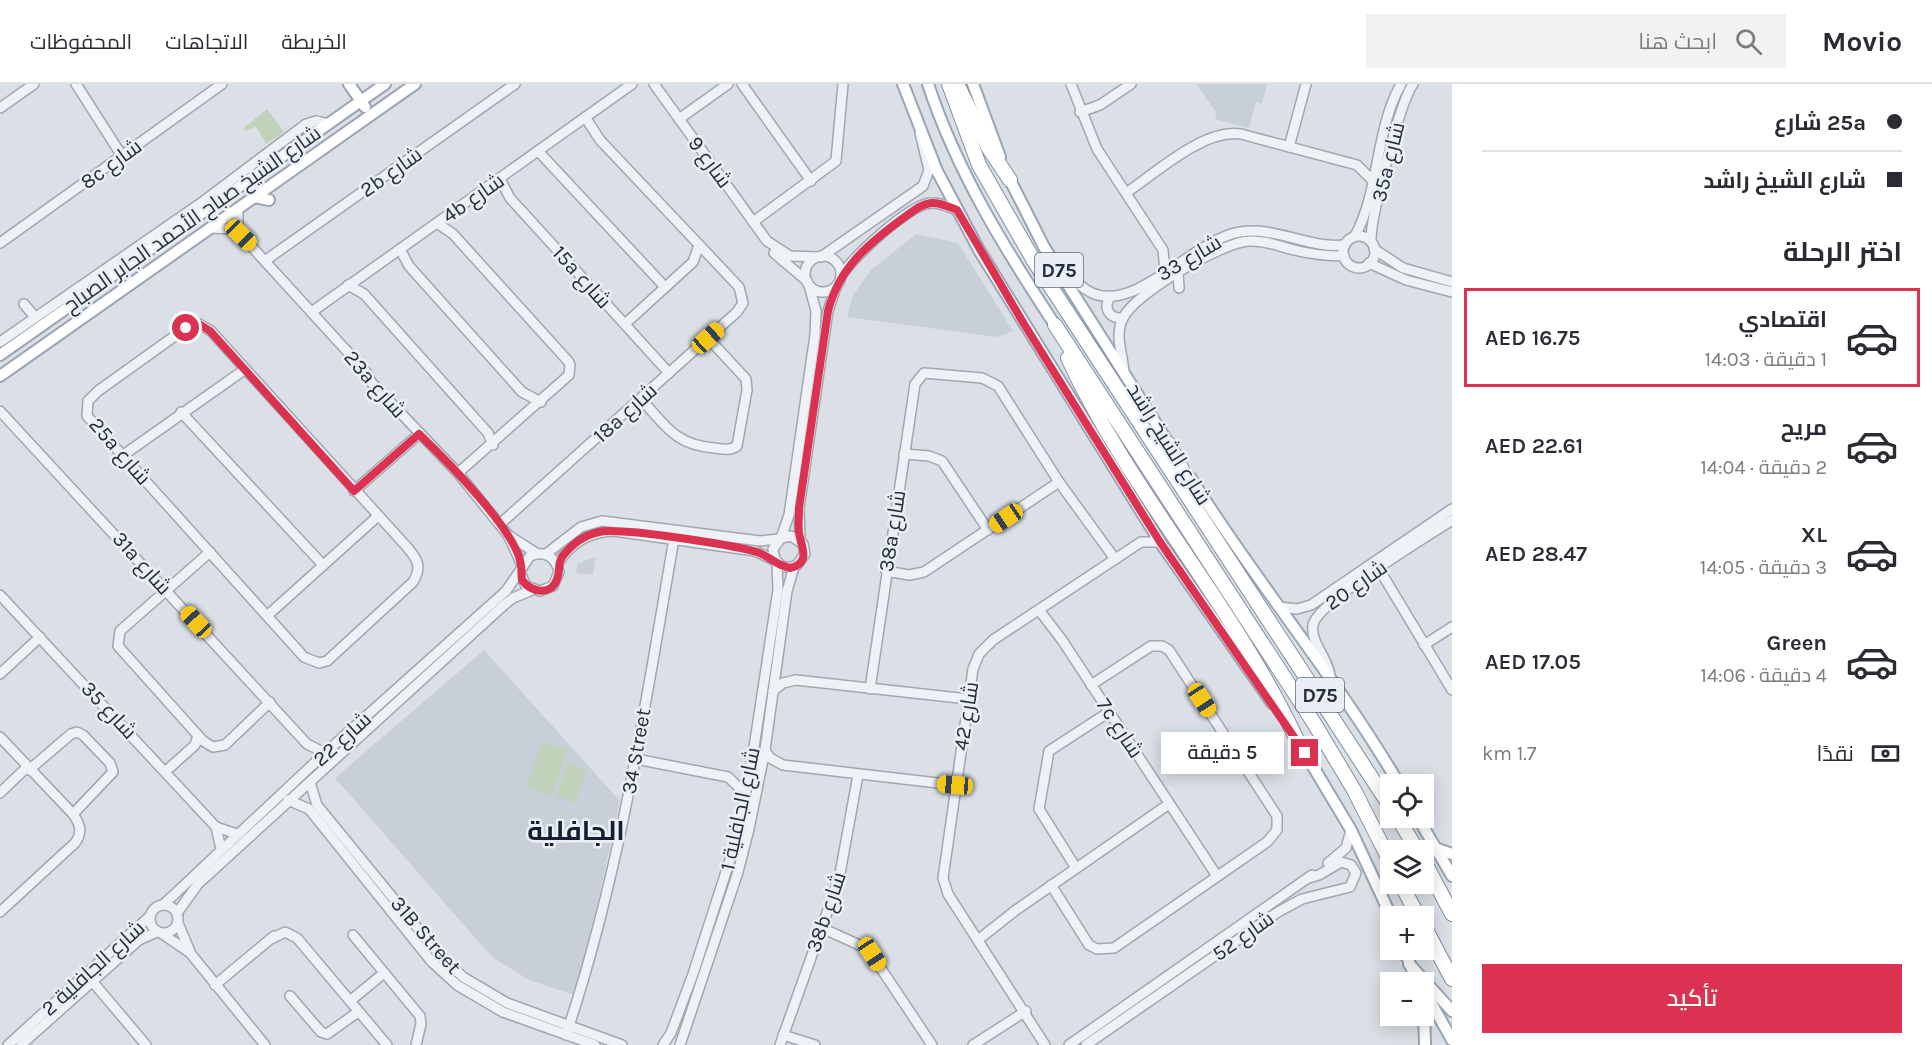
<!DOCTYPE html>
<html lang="ar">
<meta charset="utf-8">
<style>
body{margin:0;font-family:Karla,Cairo,sans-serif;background:#f2f2f3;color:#2b2b33;direction:rtl;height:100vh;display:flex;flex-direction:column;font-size:22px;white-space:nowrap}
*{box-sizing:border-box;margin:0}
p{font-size:20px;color:#7c7c81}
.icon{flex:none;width:33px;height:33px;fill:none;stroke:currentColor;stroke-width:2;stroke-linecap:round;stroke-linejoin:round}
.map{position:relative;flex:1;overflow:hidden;direction:ltr}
.details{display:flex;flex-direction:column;background:#fff;width:480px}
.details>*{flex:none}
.guide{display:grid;align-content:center;height:132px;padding:0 30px;background:#fff}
.controls{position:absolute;left:1380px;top:690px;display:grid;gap:12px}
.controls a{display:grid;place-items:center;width:54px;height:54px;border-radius:0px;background:#fff;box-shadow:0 3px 15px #0003;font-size:30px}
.end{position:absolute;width:27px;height:27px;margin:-14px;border:8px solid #da3250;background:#fff;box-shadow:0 0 0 3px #fff}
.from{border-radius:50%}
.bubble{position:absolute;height:42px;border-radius:0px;background:#fff;box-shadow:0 3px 15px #0003;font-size:20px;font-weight:600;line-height:42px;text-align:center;direction:rtl}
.car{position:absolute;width:18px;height:36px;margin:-18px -9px;border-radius:8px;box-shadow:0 0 4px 2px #0007;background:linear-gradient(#f5c518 24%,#345 0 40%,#f5c518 0 76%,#345 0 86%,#f5c518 0)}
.guide b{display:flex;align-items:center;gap:21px;height:57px;font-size:22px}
.guide b+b{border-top:2px solid #e1e1e2}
.guide i{width:15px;height:15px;background:#2b2b33}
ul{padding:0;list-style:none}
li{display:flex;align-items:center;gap:18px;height:99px;margin:0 12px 9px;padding:0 18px;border:3px solid transparent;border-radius:0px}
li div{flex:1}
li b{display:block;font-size:22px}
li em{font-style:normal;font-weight:600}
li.current{border-color:#da3250}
li>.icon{width:54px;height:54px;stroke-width:1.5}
h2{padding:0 30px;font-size:27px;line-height:72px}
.pay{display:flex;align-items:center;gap:15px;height:66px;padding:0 30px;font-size:22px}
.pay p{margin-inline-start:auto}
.primary-button{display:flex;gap:12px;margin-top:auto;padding:12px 30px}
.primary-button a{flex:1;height:69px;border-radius:0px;background:#da3250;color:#fff;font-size:24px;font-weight:600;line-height:69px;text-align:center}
header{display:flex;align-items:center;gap:36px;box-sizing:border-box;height:84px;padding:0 30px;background:#fff;border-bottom:2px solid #e1e1e2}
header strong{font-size:28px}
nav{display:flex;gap:33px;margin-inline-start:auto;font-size:21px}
.search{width:420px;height:54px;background:#f2f2f3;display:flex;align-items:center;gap:15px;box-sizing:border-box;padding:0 21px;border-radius:0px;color:#7c7c81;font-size:22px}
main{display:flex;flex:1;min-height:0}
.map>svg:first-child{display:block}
</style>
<header>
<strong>Movio</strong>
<div class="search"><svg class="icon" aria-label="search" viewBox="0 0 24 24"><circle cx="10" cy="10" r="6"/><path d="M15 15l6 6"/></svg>ابحث هنا</div>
<nav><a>الخريطة</a><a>الاتجاهات</a><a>المحفوظات</a></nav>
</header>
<main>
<section class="details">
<div class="guide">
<b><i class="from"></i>25a شارع</b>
<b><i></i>شارع الشيخ راشد</b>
</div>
<h2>اختر الرحلة</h2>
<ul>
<li class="current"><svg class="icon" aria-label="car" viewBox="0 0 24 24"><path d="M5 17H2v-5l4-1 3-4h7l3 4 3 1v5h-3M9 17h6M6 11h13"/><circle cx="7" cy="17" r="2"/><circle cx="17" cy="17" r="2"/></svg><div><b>اقتصادي</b><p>1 دقيقة · 14:03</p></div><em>AED 16.75</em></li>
<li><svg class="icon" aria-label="car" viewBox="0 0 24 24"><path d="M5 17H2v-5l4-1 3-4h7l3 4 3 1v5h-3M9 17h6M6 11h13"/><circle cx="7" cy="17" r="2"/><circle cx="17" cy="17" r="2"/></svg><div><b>مريح</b><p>2 دقيقة · 14:04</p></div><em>AED 22.61</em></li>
<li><svg class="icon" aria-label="car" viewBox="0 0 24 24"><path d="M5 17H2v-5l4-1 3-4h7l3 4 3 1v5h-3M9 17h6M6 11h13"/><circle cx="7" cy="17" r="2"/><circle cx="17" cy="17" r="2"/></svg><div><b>XL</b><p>3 دقيقة · 14:05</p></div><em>AED 28.47</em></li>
<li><svg class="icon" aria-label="car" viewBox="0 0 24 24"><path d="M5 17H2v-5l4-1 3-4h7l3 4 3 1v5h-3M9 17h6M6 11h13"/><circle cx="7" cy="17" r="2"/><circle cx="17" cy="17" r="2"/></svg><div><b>Green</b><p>4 دقيقة · 14:06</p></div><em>AED 17.05</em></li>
</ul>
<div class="pay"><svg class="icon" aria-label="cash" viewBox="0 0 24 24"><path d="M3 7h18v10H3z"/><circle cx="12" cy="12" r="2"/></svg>نقدًا<p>1.7 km</p></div>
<div class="primary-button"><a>تأكيد</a></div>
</section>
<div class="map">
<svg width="1452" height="961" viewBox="0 0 1452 961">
<rect width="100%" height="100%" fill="#dbe0e7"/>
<!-- built -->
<g fill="#c9cfd9">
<path d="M 1196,0 L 1267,0 L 1262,20 L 1256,18 L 1249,44 L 1215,35 L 1216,28 Z"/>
<path d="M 916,150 L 958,159 L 1013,247 L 997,253 L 847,233 L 853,211 L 871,186 Z"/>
<path d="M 596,473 L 593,491 L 576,489 L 578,479 Z"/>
<path d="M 484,566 L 620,717 L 577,912 L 529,896 L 492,873 L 335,694 Z"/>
</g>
<!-- green -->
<g fill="#c1d2bb">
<path d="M 267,25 L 284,48 L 266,60 L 256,42 L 246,47 L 244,44 Z"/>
<path d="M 542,657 L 568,666 L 552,712 L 526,703 Z"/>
<path d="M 568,679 L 587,686 L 575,719 L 556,712 Z"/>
</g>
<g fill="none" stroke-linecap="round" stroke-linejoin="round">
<defs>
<g id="minor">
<path d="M 76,0 L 122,72"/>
<path d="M 654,0 L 767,157 L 790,172 L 818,173"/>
<path d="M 742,0 L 811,97"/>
<path d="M 1071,0 L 1097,65 L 1163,166 L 1165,187"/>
<path d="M 0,24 L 34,0"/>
<path d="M 1080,28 L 1100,21 L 1131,0"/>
<path d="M 679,35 L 728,0"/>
<path d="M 1289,63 L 1306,0"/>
<path d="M 538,67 L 665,203"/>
<path d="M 500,95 L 510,114 L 669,289"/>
<path d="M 1126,109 C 1157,88 1203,45 1241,50 L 1357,81 L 1373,97"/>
<path d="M 238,125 L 238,142 L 241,151"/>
<path d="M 753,138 L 836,77 L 843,0"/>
<path d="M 437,139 L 453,150 L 568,277 L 570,281 L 569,291 L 458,389"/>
<path d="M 210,144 L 231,145 L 241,151 L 366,288 L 371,298 L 458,389 L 508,451 L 522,481"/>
<path d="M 1355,152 C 1380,106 1375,46 1401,0"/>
<circle cx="1359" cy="168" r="16"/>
<path d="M 1371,158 C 1370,134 1400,18 1413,0"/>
<path d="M 0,159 L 222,0"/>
<path d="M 400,165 L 409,182 L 522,308 L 541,318"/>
<path d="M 1374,165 L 1403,184 L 1452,198"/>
<path d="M 774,169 L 807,197"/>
<circle cx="823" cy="190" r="18"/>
<path d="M 821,173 L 923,102 L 929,86 L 920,49"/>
<path d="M 1051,173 C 1067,182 1074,201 1092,209 C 1137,229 1194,155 1240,148 C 1275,142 1309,165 1345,161"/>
<path d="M 266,176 L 515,0"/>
<path d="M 1369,179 L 1406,196 L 1452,208"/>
<path d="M 1178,188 L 1179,204"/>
<path d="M 841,192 C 853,173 908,121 931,119 C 940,118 949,123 957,126"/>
<path d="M 348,201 L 364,210 L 488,349 L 493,361"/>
<path d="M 1110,213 C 1103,224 1109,235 1123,234"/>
<path d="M 24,220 L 35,233"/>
<path d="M 313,227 L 632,0"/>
<path d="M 199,240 L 211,247 L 407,463 C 418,476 422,483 413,498 L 327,577 L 319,579 L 304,573 L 87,332 L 88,317 L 98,307 L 186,244 Z"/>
<path d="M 625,240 L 693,178 L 699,161"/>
<path d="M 0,258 L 201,119 L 306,40 L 316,37 L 329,40"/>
<path d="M 1124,288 C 1123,270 1114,252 1123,234 C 1134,210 1222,158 1249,157 C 1264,156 1279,162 1294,166 C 1310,170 1327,172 1344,172"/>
<path d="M 641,315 C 666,342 675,361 714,364 C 722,365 730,367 737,362 L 747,306 L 746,295 L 708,254"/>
<path d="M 0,327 L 307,660 L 325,669"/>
<path d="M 181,328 L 323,481"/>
<path d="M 904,370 L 929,372 L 942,377 L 988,446"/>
<path d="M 122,372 L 244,286"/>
<path d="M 354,407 L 419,350"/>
<path d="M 500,440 L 737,228 L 743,219 L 739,203 L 600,56 L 585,33"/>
<path d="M 508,451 L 536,469"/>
<path d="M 781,454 L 791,452 L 803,460 L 805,470 L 797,481 C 784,487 774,480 773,465 L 781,454 L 789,431 L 815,251 L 816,227 L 809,201"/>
<path d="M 800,456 L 799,424 L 828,227 L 836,203"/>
<path d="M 210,468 L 120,547 L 118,562 L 203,657 L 213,663 L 225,661 L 270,618"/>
<path d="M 546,470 L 581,443 L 602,437 L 760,457 L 779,455"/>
<path d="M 1376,480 L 1452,606"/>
<path d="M 557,481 C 570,459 588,448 614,447 L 755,467 L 776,477"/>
<path d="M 886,487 L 909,491 L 924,488 L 1059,398"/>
<path d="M 0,511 L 216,743 L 221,765"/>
<path d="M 1280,523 L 1297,525 L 1311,521 L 1452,425"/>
<path d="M 1039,526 L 1062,556 L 1217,792"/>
<path d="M 268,531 L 378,432"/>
<path d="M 1424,561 L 1452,543"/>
<path d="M 0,590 L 40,553"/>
<path d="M 1330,593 C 1329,574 1310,560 1313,541 C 1316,519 1428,452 1452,436"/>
<path d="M 870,605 L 915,300 L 924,289 L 982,294 L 998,302 L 1059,398 L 1115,475"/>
<path d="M 773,607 L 783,599 L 796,596 L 968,615"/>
<path d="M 0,653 L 73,730 C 80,740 83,748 75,759 L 0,828"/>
<path d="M 765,666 L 770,674 L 783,681 L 955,701"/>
<path d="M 636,675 L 728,693 L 746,710"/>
<path d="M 29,686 L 71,650 L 77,648 L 83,651 L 110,679 L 113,688 L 73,730"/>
<path d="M 166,687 L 195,661 L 198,651"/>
<path d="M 310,698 L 317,721 L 438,869 L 463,893 L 507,919 L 622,961"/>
<path d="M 0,709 L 27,683"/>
<path d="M 288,716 L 309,725 L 431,877 L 457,901 L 503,928 L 595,961"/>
<path d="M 216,743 L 237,750"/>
<path d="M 1328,779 L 1346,764 L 1351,746"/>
<path d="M 1076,784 L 1039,725 L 1049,667 L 1109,628"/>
<path d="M 1051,801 L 1089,861 L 1097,865 L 1114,864 L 1267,758 L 1277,746 L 1277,732 L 1169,566 L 1162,562 L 1151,562 L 1091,601"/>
<circle cx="164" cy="835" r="14"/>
<path d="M 163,821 L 325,669 L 506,507 L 530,472 C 545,466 556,473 559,488 L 553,502 L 540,507 L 526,502 L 520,488"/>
<path d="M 177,829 L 198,800 L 504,521 L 513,514 L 532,506"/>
<path d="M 178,839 L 191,870 L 265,961"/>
<path d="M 822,844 L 868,865 L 932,961"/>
<path d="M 161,849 L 189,868"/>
<path d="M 353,851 L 420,932 L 421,940 L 416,961"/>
<path d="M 271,855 L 285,848 L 297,854 L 387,961"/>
<path d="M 978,856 L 1016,826 L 1169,720"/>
<path d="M 92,897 L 146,961"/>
<path d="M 215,901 L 274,852"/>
<path d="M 290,912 L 321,948 L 327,950 L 358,928"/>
<path d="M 350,917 L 384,889"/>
<path d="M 566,951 C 620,790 645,622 674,455"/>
<path d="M 783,951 L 815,961"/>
<path d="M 8,961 L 150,832"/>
<path d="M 21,961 L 139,856 L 157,848"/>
<path d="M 663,961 L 671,949 L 693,890 L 735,760 L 751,683 L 778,506 L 777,479"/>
<path d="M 680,961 L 738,788 L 749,745 L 765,666 L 787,507 L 794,483"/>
<path d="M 780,961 L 839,795 L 858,691"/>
<path d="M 973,961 L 1026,927"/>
<path d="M 1045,961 L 948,810 L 943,794 L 973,585 L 979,570 L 993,556 L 1141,458 L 1160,458"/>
<path d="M 1069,961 L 1312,791"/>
<path d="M 1086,961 L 1278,828 L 1302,815 L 1350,803 L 1356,789 L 1351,781 L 1341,778 L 1319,791 L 1309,794"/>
</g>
<g id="major">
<path d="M 349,0 L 365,23"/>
<path d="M 903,0 L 937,87 L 979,166 L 1160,458 L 1272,619"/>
<path d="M 928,0 C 957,88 1005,165 1055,241"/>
<path d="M 973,0 L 1000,73"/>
<path d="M 1007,90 L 1044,163 L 1172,365"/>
<path d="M 254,113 L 269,116"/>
<path d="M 0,271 L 385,0"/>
<path d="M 0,292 L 415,0"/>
<path d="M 1190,393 C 1256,498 1336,593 1399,700"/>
<path d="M 1293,649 L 1351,746 L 1391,832"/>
<path d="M 1418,734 L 1452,792"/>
<path d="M 1435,764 L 1452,770"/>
<path d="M 1404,866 L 1412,885"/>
<path d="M 1409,880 L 1452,927"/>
<path d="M 1424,906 L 1452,956"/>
<path d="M 1424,925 L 1425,961"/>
</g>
<g id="highway">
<path d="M 949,0 L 979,81 L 1034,177 L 1390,722"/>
<path d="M 957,0 L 988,63 L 1010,96"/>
<path d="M 1055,241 L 1314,639 L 1354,706 L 1390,777"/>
<path d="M 1068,274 C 1130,408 1233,520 1296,654"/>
<path d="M 1169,360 L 1191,404"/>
<path d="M 1398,734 L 1417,766"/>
<path d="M 1424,777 L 1452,830"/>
<path d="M 1401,800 L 1418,832"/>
<path d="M 1424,842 L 1452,895"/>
</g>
</defs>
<!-- minor casing -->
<use href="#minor" stroke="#a0a7b1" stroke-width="12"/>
<!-- major casing -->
<use href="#major" stroke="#99a5b4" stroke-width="14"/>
<!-- highway casing -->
<use href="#highway" stroke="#818e9f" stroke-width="16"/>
<!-- minor -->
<use href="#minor" stroke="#eef1f5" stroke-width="9"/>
<!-- major -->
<use href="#major" stroke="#fff" stroke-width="10"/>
<!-- highway -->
<use href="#highway" stroke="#fff" stroke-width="14"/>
</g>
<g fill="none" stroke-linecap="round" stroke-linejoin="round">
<!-- route -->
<path stroke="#da3250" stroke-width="8" d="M 186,244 L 199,240 L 210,247 L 354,407 L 419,350 C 444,374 519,449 521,482 C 522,487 521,490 522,496 C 531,508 551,513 557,495 C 561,486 557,481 562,473 C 571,461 584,451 599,448 C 621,443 732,461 757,468 C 769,472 777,482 790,484 C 812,479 801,463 799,449 C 798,441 799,433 799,424 L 828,227 C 839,184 868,160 902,135 C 911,129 920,120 931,119 C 940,118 949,123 957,126 L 1024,240 L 1160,458 L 1305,669"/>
</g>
<g text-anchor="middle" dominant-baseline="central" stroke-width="5" stroke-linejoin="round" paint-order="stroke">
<!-- shield labels -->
<g fill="#eaeff5" stroke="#5f6875" stroke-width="1.5">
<rect x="1035" y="169" width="48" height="34" rx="4.5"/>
<rect x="1296" y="594" width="48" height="34" rx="4.5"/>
</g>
<g font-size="20" font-weight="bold" fill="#242e3e">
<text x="1059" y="186">D75</text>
<text x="1320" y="611">D75</text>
</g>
<!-- street labels -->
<g font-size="21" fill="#242e3e" stroke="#eaeff5">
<text transform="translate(710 78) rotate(54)">شارع 9</text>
<text transform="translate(1388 78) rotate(-76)">35a شارع</text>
<text transform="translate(111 80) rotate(-36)">8c شارع</text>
<text transform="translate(391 88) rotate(-35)">2b شارع</text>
<text transform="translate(473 114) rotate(-35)">4b شارع</text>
<text transform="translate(192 135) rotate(-35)">شارع الشيخ صباح الأحمد الجابر الصباح</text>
<text transform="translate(1189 174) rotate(-30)">شارع 33</text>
<text transform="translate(582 193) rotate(48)">15a شارع</text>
<text transform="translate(375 300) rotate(49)">23a شارع</text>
<text transform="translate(625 329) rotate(-42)">18a شارع</text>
<text transform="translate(1169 360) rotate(58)">شارع الشيخ راشد</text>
<text transform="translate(120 367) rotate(49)">25a شارع</text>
<text transform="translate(892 447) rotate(-81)">38a شارع</text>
<text transform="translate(142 479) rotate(48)">31a شارع</text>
<text transform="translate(1356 501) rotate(-35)">شارع 20</text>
<text transform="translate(109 626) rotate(47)">شارع 35</text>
<text transform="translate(966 632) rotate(-81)">شارع 42</text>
<text transform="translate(1120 644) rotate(57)">7c شارع</text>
<text transform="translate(342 655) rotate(-42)">شارع 22</text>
<text transform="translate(636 667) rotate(-80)">34 Street</text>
<text transform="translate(740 725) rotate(-78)">شارع الجافلية 1</text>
<text transform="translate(826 828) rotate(-71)">38b شارع</text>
<text transform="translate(426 851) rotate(49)">31B Street</text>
<text transform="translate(1243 852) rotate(-35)">شارع 52</text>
<text transform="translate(93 884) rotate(-42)">شارع الجافلية 2</text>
</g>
<!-- district labels -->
<g font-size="27" font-weight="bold" fill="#161f2f" stroke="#eaeff5">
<text x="576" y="747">الجافلية</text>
</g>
</g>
</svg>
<div class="controls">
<a><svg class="icon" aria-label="locate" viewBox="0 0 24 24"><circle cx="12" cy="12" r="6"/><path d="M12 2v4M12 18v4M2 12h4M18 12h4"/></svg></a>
<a><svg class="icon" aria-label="layers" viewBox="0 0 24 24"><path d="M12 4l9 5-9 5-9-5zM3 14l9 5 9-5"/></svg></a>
<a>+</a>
<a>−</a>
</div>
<i class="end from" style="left:186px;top:244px"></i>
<i class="end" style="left:1305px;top:669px"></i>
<div class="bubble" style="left:1161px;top:648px;width:123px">5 دقيقة</div>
<i class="car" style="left:241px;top:151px;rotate:135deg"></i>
<i class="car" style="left:708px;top:254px;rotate:48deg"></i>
<i class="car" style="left:1006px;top:434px;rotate:236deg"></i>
<i class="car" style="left:196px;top:538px;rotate:317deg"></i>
<i class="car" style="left:1202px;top:616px;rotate:147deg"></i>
<i class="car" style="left:955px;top:701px;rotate:275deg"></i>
<i class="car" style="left:872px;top:870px;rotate:147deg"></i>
</div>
</main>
